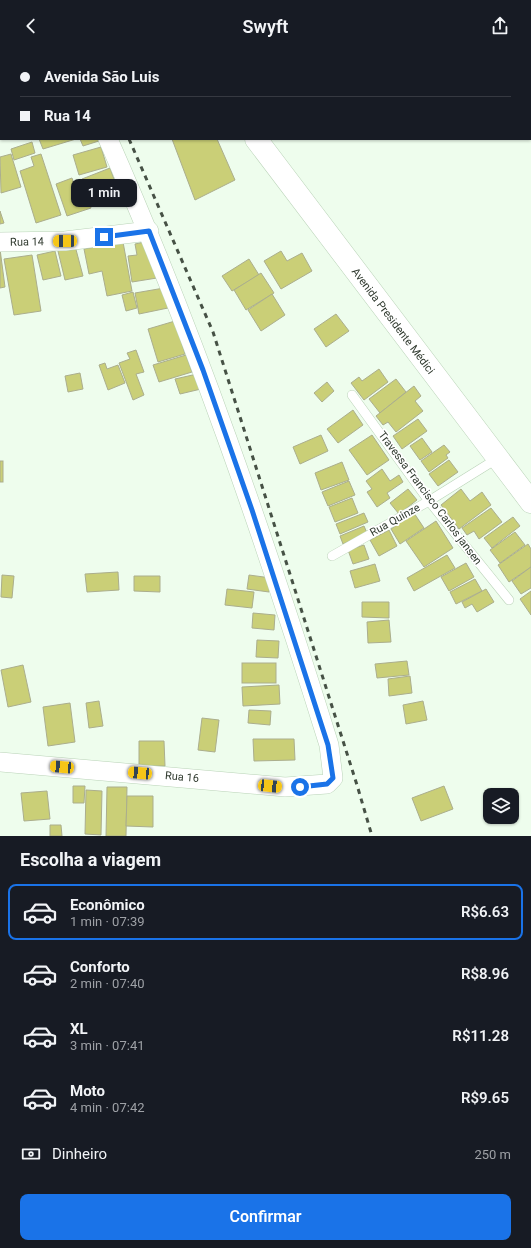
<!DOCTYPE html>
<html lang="pt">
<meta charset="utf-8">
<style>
body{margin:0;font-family:Roboto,sans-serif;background:#242831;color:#f1f3f6;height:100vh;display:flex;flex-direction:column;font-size:15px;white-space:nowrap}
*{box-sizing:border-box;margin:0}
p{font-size:13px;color:#9ea1a6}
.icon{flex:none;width:22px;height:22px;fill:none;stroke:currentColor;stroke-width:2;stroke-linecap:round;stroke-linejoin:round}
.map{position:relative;height:784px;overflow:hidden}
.drawer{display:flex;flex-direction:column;background:#171b24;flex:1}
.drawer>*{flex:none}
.top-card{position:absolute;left:0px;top:0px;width:531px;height:88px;box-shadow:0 1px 3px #0004;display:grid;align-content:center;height:88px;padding:0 20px;background:#171b24}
.buttons{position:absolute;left:483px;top:736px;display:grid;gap:8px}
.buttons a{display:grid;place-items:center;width:36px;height:36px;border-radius:8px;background:#171b24;box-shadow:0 1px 3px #0004;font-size:20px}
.end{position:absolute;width:18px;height:18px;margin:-9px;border:5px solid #1a73e8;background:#fff;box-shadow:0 0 0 2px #fff}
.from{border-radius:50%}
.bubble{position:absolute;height:28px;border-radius:8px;background:#171b24;box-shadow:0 1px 3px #0004;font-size:13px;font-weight:600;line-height:28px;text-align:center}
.car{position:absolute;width:12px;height:24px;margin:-12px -6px;border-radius:5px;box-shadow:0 0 3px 1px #0007;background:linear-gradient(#f5c518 24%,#345 0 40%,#f5c518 0 76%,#345 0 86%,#f5c518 0)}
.top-card b{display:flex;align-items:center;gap:14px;height:38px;font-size:15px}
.top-card b+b{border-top:1px solid #363941}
.top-card i{width:10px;height:10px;background:#f1f3f6}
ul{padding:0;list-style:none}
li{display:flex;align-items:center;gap:12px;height:56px;margin:0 8px 6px;padding:0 12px;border:2px solid transparent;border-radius:8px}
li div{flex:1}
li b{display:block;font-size:15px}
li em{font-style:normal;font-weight:600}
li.selected{border-color:#1a73e8}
li>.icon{width:36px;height:36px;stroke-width:1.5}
h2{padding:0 20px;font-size:18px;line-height:48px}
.pay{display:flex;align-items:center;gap:10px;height:44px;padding:0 20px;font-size:15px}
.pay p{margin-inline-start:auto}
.action{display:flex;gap:8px;margin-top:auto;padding:8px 20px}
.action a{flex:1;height:46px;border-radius:8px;background:#1a73e8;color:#fff;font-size:16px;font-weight:600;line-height:46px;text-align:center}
header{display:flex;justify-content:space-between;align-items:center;height:52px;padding:0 20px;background:#171b24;font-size:18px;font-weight:600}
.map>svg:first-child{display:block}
</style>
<header><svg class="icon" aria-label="back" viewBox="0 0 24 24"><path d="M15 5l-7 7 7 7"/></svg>Swyft<svg class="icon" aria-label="share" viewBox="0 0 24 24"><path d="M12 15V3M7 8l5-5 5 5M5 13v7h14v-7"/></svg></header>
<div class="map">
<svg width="531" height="784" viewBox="0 0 531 784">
<rect width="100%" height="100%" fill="#eefded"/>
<!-- building -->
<g fill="#cacf77" stroke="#abae8d">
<path d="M 39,87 L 76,87 L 43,97 Z"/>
<path d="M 80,87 L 102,87 L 102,88 L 83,94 Z"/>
<path d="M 172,87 L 217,87 L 235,128 L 195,148 Z"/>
<path d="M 32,90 L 35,101 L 14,108 L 11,97 Z"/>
<path d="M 101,95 L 107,115 L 79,123 L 73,103 Z"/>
<path d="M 11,102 L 21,135 L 1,141 L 0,105 Z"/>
<path d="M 41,102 L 61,163 L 36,171 L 20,119 L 34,114 L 31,105 Z"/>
<path d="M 110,116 L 115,130 L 87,141 L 82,127 Z"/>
<path d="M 72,126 L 79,146 L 86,143 L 91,156 L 67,164 L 56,132 Z"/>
<path d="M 121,130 L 127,144 L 106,152 L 101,138 Z"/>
<path d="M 0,159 L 4,171 L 0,172 Z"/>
<path d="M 149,189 L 157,226 L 132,230 L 128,204 L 137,203 L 135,192 Z"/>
<path d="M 74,190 L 83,224 L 65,228 L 57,195 Z"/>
<path d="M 123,190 L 132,239 L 107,244 L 102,219 L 89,222 L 84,197 Z"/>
<path d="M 0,197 L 5,235 L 0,236 Z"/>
<path d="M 55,199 L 61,224 L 43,228 L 37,203 Z"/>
<path d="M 281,199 L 287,209 L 302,201 L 312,219 L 281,237 L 264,209 Z"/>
<path d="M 32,203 L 41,259 L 14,263 L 4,207 Z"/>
<path d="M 249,207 L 259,223 L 232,239 L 222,224 Z"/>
<path d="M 261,221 L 274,241 L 246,258 L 234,238 Z"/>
<path d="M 164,236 L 168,256 L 139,262 L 135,241 Z"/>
<path d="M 133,240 L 137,256 L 126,259 L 122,243 Z"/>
<path d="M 272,242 L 285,263 L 261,279 L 248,258 Z"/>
<path d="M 336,262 L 349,279 L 326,295 L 314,277 Z"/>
<path d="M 175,269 L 185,302 L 158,310 L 148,277 Z"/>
<path d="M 136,298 L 144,320 L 136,322 L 144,343 L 133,348 L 119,311 L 130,307 L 127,301 Z"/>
<path d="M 186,303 L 192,320 L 159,330 L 153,313 Z"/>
<path d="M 105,311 L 107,317 L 118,313 L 125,331 L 108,338 L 99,313 Z"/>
<path d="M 379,317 L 388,330 L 364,348 L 351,331 L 359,325 L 362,329 Z"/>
<path d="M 80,321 L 83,337 L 68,340 L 65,324 Z"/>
<path d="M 197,322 L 201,337 L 180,342 L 175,327 Z"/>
<path d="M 396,327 L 406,340 L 380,361 L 369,347 Z"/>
<path d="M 327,330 L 334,339 L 322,350 L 314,341 Z"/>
<path d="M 414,334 L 421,344 L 415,349 L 423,359 L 396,380 L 388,370 L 383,373 L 376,364 Z"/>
<path d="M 353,358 L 363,373 L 338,391 L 327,377 Z"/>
<path d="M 418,367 L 427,379 L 402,397 L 393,384 Z"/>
<path d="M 321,383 L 328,399 L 300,412 L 293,395 Z"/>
<path d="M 372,383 L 389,408 L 367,423 L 349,398 Z"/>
<path d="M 422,386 L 432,400 L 420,408 L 410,394 Z"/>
<path d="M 444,393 L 450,400 L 446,403 L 448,406 L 429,420 L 421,409 Z"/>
<path d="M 449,408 L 458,420 L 438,434 L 429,422 Z"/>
<rect x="0" y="409" width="3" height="21"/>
<path d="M 342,410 L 349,428 L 321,438 L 315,421 Z"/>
<path d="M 382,417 L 390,429 L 399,423 L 403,430 L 387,441 L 390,446 L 377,455 L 367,440 L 372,437 L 366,429 Z"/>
<path d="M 349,429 L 355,443 L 328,454 L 322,440 Z"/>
<path d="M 408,437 L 417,448 L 399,462 L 390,451 Z"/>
<path d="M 461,437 L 470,449 L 482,440 L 491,453 L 459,477 L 441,453 Z"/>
<path d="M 352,446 L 358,461 L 335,470 L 329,455 Z"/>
<path d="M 491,456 L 502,470 L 479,487 L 474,479 L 467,483 L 462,476 Z"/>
<path d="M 364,461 L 368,470 L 340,482 L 336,472 Z"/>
<path d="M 414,461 L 424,476 L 400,492 L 391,477 Z"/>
<path d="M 513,465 L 520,474 L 492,496 L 484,486 Z"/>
<path d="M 436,469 L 453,496 L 424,515 L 406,489 Z"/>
<path d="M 364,474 L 367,481 L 343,492 L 340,484 Z"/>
<path d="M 389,478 L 397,494 L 379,504 L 370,488 Z"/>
<path d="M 515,480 L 525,493 L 500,511 L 490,498 Z"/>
<path d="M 528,492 L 531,497 L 531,515 L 509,530 L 498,513 Z"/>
<path d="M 364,493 L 369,507 L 353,512 L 348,498 Z"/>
<path d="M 447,503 L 455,516 L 414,539 L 407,526 Z"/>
<path d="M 466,511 L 474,525 L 449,539 L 441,525 Z"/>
<path d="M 375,512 L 380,529 L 355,536 L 350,519 Z"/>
<path d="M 531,515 L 531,536 L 521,542 L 512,529 Z"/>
<path d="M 118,520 L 119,538 L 87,540 L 85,522 Z"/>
<path d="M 2,523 L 14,524 L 12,546 L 1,545 Z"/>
<path d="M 249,523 L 271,526 L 269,540 L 247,537 Z"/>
<path d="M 134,524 L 160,524 L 160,540 L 134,539 Z"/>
<path d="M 475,527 L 482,539 L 456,552 L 450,540 Z"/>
<path d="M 227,537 L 254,540 L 252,556 L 225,553 Z"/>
<path d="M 486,537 L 494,550 L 477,560 L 472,552 L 465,556 L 462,550 Z"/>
<path d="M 531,539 L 531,563 L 520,547 Z"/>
<path d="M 362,550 L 389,550 L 389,566 L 362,565 Z"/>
<path d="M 253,561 L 275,563 L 274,578 L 252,576 Z"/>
<path d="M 389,568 L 391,590 L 368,591 L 367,570 Z"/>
<path d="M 257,588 L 279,589 L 278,606 L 256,605 Z"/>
<path d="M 407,609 L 409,623 L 377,626 L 375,612 Z"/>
<rect x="242" y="611" width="34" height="20"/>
<path d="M 23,613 L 31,650 L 8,655 L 1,618 Z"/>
<path d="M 410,624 L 412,641 L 389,644 L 388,627 Z"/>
<path d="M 279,633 L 280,652 L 243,654 L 242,635 Z"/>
<path d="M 99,649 L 103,674 L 89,676 L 86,651 Z"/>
<path d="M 423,649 L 427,668 L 406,672 L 403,653 Z"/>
<path d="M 70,651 L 75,690 L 48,694 L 43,655 Z"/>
<path d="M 249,658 L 271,659 L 270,673 L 248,671 Z"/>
<path d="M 202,666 L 219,668 L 215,700 L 198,698 Z"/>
<path d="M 253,687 L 294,687 L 295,708 L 254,709 Z"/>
<path d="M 139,689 L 164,689 L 165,714 L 139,714 Z"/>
<path d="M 73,734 L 85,734 L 84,751 L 73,751 Z"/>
<path d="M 444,734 L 453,757 L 421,769 L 412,746 Z"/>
<path d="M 107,735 L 127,735 L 126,784 L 106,784 Z"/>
<path d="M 86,738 L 102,739 L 101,783 L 85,782 Z"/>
<path d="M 47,739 L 50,767 L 24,769 L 21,741 Z"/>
<path d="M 127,744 L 153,744 L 153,775 L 126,774 Z"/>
<path d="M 50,773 L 61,773 L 62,784 L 50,784 Z"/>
</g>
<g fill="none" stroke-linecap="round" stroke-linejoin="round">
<defs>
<g id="lane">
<path d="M 352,343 L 429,449 L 509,548"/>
<path d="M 332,504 L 429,449 L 498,406"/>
</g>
<g id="street">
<path d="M 76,0 L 76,1"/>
<path d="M 29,1 L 41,0"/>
<path d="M 0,3 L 1,3"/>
<path d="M 0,190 L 65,189 L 149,179"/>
<path d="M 0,710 L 285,735 L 327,732 L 333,726 L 329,693 C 265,487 195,284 108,87"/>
</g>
<g id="primary">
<path d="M 192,0 L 193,1"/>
<path d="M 256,87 L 531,450"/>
</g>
</defs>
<!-- lane casing -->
<use href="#lane" stroke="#bad3b8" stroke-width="10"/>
<!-- street casing -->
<use href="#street" stroke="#bad3b8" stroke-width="20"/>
<!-- primary casing -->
<use href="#primary" stroke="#bad3b8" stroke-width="23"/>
<!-- lane -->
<use href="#lane" stroke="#fff" stroke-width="9"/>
<!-- street -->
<use href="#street" stroke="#fff" stroke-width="19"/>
<!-- primary -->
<use href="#primary" stroke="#fff" stroke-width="22"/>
<!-- rail -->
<g stroke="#465145" stroke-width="3" stroke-dasharray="5 5" stroke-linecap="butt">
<path d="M 87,0 L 87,1"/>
<path d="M 129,87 L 213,280 L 357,733 L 372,784"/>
</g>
</g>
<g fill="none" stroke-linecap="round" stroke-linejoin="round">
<!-- route -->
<path stroke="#1a73e8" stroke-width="5" d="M 104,185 L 149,179 L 203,318 L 252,458 L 328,693 L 333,726 L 327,732 L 300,735"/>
</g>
<g text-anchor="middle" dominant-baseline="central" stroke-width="3.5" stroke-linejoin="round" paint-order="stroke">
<!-- street labels -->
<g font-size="11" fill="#303a2f" stroke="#fff">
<text transform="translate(27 190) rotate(-1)">Rua 14</text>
<text transform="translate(393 269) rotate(53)">Avenida Presidente Médici</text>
<text transform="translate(430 446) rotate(53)">Travessa Francisco Carlos jansen</text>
<text transform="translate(395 468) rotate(-29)">Rua Quinze</text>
<text transform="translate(182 725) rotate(5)">Rua 16</text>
</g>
</g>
</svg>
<div class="buttons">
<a><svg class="icon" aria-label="layers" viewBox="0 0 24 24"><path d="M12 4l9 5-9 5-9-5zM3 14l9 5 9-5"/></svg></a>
</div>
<i class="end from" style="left:300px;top:735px"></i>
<i class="end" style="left:104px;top:185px"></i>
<div class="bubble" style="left:71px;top:127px;width:66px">1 min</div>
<i class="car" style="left:65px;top:189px;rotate:269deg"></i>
<i class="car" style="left:62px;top:715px;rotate:275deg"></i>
<i class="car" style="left:140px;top:721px;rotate:275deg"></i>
<i class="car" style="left:270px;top:734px;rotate:96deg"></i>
<div class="top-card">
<b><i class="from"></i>Avenida São Luis</b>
<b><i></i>Rua 14</b>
</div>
</div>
<section class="drawer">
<h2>Escolha a viagem</h2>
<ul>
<li class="selected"><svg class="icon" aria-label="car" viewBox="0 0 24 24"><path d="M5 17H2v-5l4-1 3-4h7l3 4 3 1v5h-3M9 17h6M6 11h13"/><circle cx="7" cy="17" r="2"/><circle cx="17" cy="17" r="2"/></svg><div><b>Econômico</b><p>1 min · 07:39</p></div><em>R$6.63</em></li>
<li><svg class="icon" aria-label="car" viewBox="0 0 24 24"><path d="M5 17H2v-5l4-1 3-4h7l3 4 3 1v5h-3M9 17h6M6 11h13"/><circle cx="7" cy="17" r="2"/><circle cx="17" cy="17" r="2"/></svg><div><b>Conforto</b><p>2 min · 07:40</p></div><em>R$8.96</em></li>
<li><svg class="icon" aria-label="car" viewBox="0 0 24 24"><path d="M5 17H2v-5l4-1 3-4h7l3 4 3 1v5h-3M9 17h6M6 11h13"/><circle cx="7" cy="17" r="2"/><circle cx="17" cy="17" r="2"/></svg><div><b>XL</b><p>3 min · 07:41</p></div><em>R$11.28</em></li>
<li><svg class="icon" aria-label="car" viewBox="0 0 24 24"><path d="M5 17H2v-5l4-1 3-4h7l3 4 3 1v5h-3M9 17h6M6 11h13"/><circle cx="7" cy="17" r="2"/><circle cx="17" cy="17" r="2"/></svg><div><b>Moto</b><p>4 min · 07:42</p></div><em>R$9.65</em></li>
</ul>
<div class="pay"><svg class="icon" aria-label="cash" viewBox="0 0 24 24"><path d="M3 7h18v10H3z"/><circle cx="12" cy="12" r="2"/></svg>Dinheiro<p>250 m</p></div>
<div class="action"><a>Confirmar</a></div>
</section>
